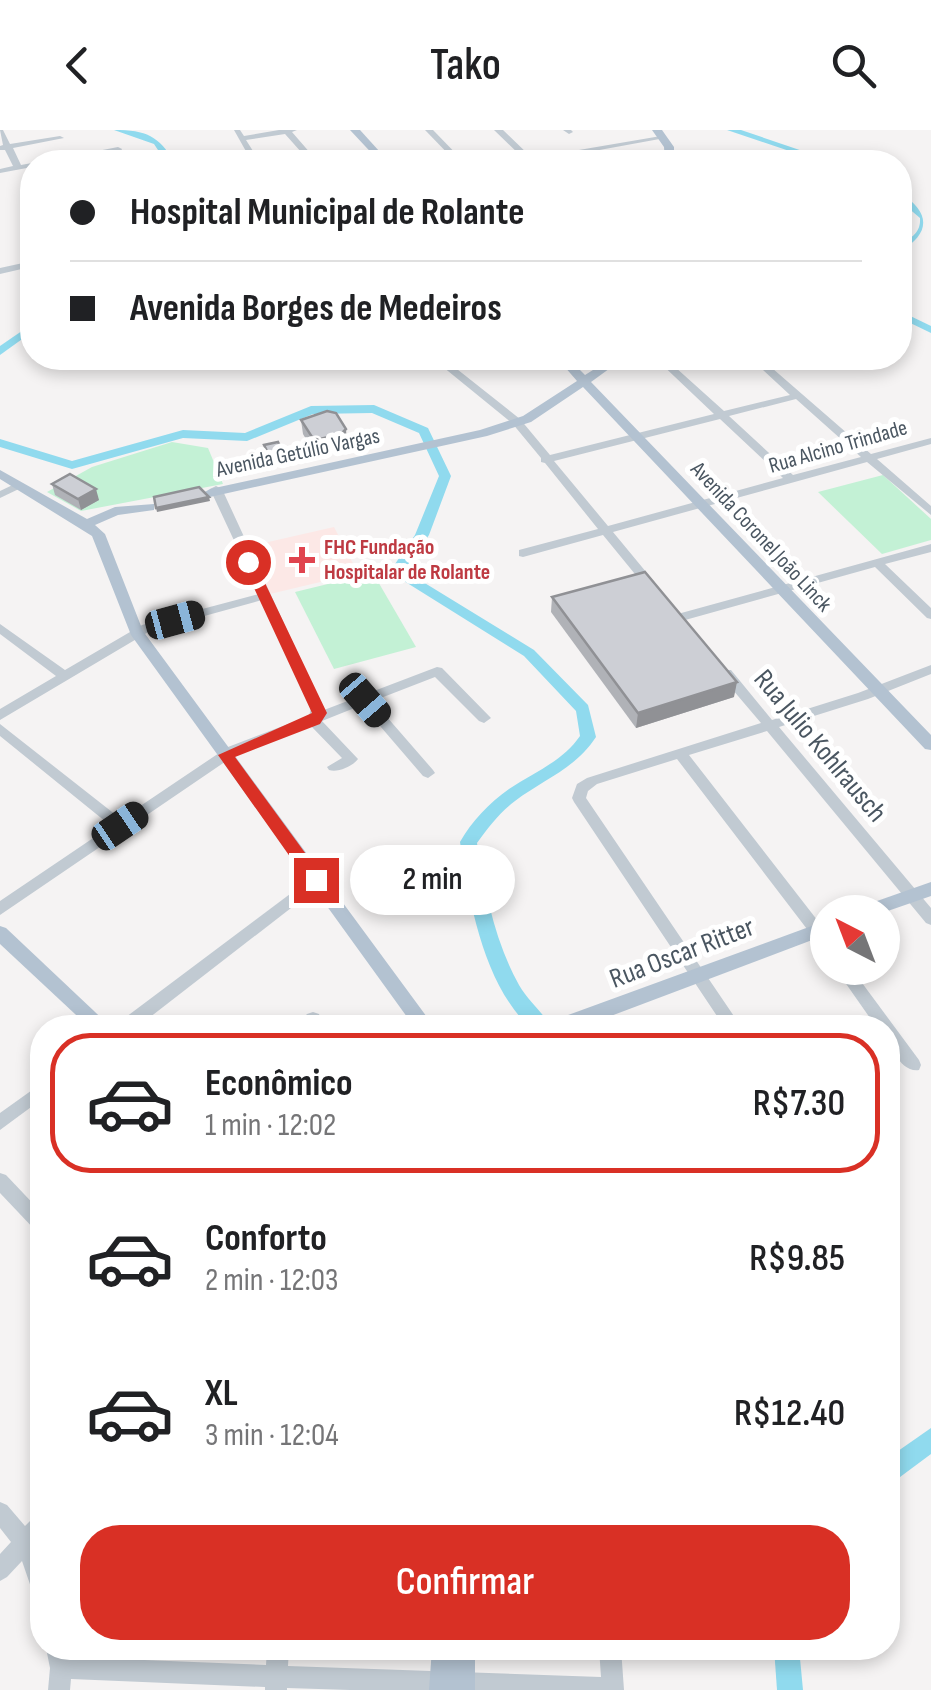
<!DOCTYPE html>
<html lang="pt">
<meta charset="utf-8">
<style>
body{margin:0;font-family:"Sofia Sans Condensed",sans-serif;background:#f2f2f2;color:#202124;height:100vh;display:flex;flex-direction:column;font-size:38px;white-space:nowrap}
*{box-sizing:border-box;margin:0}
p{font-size:32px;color:#757577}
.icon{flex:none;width:55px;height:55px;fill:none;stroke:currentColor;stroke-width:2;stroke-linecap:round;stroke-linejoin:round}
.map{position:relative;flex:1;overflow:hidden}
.panel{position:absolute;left:30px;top:885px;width:870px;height:645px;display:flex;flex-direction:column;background:#fff;border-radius:40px;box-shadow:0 5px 15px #0003}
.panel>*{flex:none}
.banner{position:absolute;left:20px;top:20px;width:892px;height:220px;border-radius:40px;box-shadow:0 5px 15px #0003;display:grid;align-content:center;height:220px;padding:0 50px;background:#fff}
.needle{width:65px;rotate:318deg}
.tools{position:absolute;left:810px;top:765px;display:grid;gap:20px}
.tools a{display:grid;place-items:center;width:90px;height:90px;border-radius:50%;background:#fff;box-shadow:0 5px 15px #0003;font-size:50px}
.end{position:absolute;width:45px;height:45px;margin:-22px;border:12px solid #d93025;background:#fff;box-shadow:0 0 0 5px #fff}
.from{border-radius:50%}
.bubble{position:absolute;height:70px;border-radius:35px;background:#fff;box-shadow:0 5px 15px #0003;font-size:32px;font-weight:600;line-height:70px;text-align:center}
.car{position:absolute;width:30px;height:60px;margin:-30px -15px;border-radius:12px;box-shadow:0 0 8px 2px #0007;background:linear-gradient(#222 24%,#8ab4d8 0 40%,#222 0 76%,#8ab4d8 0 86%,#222 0)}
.banner b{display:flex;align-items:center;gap:35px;height:95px;font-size:38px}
.banner b+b{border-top:2px solid #e0e0e0}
.banner i{width:25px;height:25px;background:#202124}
ul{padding:18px 0 0;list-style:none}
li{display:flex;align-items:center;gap:30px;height:140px;margin:0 20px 15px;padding:0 30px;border:5px solid transparent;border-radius:40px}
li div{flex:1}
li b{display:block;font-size:38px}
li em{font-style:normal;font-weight:600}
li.active{border-color:#d93025}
li>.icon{width:90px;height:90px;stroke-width:1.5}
.action{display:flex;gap:20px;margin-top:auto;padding:20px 50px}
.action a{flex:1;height:115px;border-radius:40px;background:#d93025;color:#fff;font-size:40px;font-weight:600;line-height:115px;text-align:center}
header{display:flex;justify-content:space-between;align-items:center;height:130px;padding:0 50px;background:#fff;font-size:45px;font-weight:600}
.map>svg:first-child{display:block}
</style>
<header><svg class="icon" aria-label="back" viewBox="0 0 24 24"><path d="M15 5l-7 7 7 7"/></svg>Tako<svg class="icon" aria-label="search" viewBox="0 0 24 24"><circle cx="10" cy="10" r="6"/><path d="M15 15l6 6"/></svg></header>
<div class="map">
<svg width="931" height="1560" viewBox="0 0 931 1560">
<rect width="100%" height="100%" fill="#f5f3f3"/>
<!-- medical -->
<path fill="#fce8e6" d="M 334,397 L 358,443 L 270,464 L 246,417 Z"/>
<!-- green -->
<g fill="#c3f1d5">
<path d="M 172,312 L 208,318 L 223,354 L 81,381 L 47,362 L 92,337 Z"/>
<path d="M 883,345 L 931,389 L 931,410 L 882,424 L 818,362 Z"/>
<path d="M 373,443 L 416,517 L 334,539 L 295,462 Z"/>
</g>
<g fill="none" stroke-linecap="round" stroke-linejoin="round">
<!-- river -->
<g fill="#90daee" fill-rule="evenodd">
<path d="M 114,0 C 147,0 158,6 175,32 L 166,32 L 154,14 Z"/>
<path d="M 727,0 L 741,0 L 835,32 L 822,32 Z"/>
<path d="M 900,63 C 931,82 931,104 900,121 L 900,114 C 912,108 921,102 920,88 L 900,71 Z"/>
<path d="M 900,181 L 931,196 L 931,203 L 900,188 Z"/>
<path d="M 32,194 L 32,202 L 0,225 L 0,216 Z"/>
<path d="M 374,275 L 428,298 L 451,346 L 429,405 L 409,434 L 410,444 L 534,520 L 588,575 L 596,607 C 575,639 544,649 515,671 C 499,683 488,698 477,713 C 485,761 495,812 519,855 C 528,871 543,882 552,898 L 530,898 C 483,852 470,774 460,712 C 472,691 489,673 509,659 C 534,642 562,632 580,606 L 576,581 L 524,526 L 396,446 L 395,434 L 415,405 L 439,346 L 419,303 L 372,283 L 313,284 L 247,311 L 183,308 L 72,339 L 0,317 L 0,309 L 72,331 L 183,300 L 245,303 L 311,276 Z"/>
<path d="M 931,1298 L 931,1324 L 896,1350 L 888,1354 L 888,1328 Z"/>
<path d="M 774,1518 L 799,1518 L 803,1560 L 777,1560 Z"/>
</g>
<!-- minor -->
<g fill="#c1cad2" fill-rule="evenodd">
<path d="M 0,0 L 3,0 L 10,14 L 60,6 L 64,8 L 13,18 L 21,35 L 32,33 L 32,37 L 0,43 L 0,39 L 13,36 L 5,20 L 0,20 L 0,16 L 3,15 Z"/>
<path d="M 234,0 L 240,0 L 244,6 L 279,0 L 297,0 L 292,2 L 318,32 L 310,32 L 285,4 L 246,10 L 260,32 L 252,32 Z"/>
<path d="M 425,0 L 433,0 L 464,32 L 456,32 Z"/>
<path d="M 494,0 L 503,0 L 532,28 L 661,6 L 665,8 L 534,32 L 517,32 L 524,29 Z"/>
<path d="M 563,0 L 571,0 L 573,2 L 569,4 Z"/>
<path d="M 118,17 L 122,19 L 121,21 L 56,32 L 41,32 Z"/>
<path d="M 23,133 L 28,136 L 26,138 L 0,144 L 0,138 Z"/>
<path d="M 432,228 L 443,228 L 520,289 L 550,325 L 714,284 L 655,228 L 665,228 L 724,281 L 790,265 L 763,240 L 772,238 L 871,324 L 931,308 L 931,314 L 877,329 L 931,376 L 931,385 L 867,332 L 613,402 L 656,454 L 656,460 L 648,460 L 603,405 L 523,427 L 519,426 L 519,420 L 598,399 L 545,333 L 541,332 L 541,328 L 512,293 ZM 796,269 L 861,327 L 793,345 L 729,286 ZM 720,289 L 783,348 L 608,396 L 554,331 Z"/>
<path d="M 19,352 L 25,355 L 23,357 L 0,368 L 0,361 Z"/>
<path d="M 216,356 L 222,359 L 324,580 L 437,537 L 442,538 L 491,588 L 484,593 L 479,591 L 435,547 L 373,571 L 433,640 L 435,643 L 428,648 L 423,646 L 362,575 L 322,591 L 358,629 C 353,636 338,643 329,640 L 327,637 L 342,628 L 310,595 L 238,623 L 0,785 L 0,771 L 111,696 L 0,606 L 0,594 L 121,689 L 228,617 L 309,586 L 311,578 L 262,470 L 150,501 L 0,590 L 0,579 L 56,546 L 0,504 L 0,494 L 65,540 L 142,495 L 259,464 L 210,359 Z"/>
<path d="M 931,414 L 931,422 L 885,434 L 931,478 L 931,489 L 927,488 L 875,437 L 678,492 L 672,488 L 674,485 Z"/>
<path d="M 931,535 L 931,544 L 868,569 L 779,597 L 931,778 L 931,795 L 926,793 L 767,601 L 689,625 L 828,804 L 828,822 L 823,820 L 677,629 L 597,654 L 588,661 L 586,668 L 742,898 L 725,898 L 574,672 L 572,668 L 577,654 L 587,648 L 761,593 L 721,546 L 720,543 L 721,540 L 731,540 L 772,590 L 858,563 Z"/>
<path d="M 326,737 L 333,743 L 331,747 L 136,898 L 116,898 L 118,893 Z"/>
<path d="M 835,838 L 851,838 L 919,930 L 921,935 L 919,940 C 900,943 888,914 888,898 L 877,898 Z"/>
<path d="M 313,882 L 319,884 L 321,889 L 314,898 L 294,898 L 307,884 Z"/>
<path d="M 42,953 L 42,969 L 0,1000 L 0,983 Z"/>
<path d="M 0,1043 L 6,1045 L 42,1083 L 42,1103 L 36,1101 L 0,1063 Z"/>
<path d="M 0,1372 L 7,1375 L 25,1396 L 35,1386 L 42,1383 L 42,1408 L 36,1415 L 42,1431 L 42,1468 L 34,1466 L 22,1431 L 7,1447 L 0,1451 L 0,1424 L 11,1412 L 0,1398 Z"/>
<path d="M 46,1518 L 68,1518 L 70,1527 L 266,1535 L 267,1518 L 289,1518 L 288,1536 L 601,1547 L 599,1518 L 621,1518 L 624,1560 L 350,1560 L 287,1558 L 287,1560 L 265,1560 L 265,1557 L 71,1549 L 70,1560 L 48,1560 L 50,1538 Z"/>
</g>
<!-- major -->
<g fill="#b3c2d1" fill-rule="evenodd">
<path d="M 350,0 L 360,0 L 389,32 L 380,32 Z"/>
<path d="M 652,0 L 662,0 L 674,17 L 674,32 L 665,32 L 664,17 Z"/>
<path d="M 557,228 L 568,228 L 585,245 L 612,228 L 624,228 L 591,252 L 931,605 L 931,620 L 925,619 L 583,257 L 531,292 L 487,306 L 210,367 L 203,363 L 210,359 L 480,300 L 523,286 L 577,251 Z"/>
<path d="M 0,340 L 87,389 L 115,377 L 154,374 L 154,380 L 118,385 L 95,395 L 105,404 L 143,501 L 435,898 L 415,898 L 131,505 L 92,406 L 0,349 Z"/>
<path d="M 931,752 L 931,766 L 882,783 L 857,782 L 860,777 Z"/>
<path d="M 828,790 L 828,804 L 579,898 L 547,898 L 549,892 Z"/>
<path d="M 0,796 L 6,798 L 112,898 L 90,898 L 0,814 Z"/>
<path d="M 432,1518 L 475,1518 L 475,1560 L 429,1560 Z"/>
</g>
</g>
<!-- wall -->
<g fill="#b0b2b7">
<path d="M 301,290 L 347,314 L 342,319 L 322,323 L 313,321 L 303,304 Z"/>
<path d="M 52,354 L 99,370 L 81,380 L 55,365 Z"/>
<path d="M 552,467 L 734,567 L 636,598 L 551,482 Z"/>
</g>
<!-- shaded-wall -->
<g fill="#909195">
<path d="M 346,299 L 347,314 L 342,319 L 322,323 L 320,309 Z"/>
<path d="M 284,324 L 284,331 L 271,334 L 270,327 Z"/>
<path d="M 96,359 L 99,370 L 81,380 L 78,369 Z"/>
<path d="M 209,367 L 210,371 L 157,382 L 156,378 Z"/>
<path d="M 737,552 L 734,567 L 636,598 L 638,583 Z"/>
</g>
<!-- building -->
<g fill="#cdcfd5" stroke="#909195" stroke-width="2.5">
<path d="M 327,281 L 336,283 L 346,299 L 341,304 L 320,309 L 312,307 L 301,290 Z"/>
<path d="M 278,312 L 284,324 L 270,327 L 264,315 Z"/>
<path d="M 70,344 L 96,359 L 78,369 L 52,354 Z"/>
<path d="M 199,357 L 209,367 L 156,378 L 154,367 Z"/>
<path d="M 645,442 L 737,552 L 638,583 L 552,467 Z"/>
</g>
<!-- route -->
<path fill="#d93025" d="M 248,428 L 255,432 L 327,583 L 320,594 L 235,627 L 322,746 L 322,755 L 310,755 L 218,625 L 312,583 L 242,432 Z"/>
<!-- markers -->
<path fill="#e0444e" stroke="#fff" stroke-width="4" d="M297 415h10v10h10v10h-10v10h-10v-10h-10v-10h10z"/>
<g text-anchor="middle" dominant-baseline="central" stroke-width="10" stroke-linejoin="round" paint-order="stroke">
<!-- far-street labels -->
<g font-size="22" fill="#4a5661" stroke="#fff">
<text transform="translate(838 317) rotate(-16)">Rua Alcino Trindade</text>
<text transform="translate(298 323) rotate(-12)">Avenida Getúlio Vargas</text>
<text transform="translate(761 407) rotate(47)">Avenida Coronel João Linck</text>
</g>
<!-- far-health labels -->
<g font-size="22" font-weight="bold" fill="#be3a42" stroke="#fff" text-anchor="start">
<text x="324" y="417">FHC Fundação<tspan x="324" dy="25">Hospitalar de Rolante</tspan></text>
</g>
<!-- street labels -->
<g font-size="28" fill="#4a5661" stroke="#fff">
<text transform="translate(820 616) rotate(50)">Rua Julio Kohlrausch</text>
<text transform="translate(682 823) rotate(-21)">Rua Oscar Ritter</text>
</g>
</g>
</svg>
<div class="tools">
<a><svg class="needle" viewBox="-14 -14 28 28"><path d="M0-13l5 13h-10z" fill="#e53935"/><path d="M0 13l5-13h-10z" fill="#757577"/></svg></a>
</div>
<i class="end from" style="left:248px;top:432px"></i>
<i class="end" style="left:316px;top:750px"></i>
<div class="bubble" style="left:350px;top:715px;width:165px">2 min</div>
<i class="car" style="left:175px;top:490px;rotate:75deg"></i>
<i class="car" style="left:365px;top:570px;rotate:139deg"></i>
<i class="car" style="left:120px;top:696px;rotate:56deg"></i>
<div class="banner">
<b><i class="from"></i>Hospital Municipal de Rolante</b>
<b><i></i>Avenida Borges de Medeiros</b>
</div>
<section class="panel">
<ul>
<li class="active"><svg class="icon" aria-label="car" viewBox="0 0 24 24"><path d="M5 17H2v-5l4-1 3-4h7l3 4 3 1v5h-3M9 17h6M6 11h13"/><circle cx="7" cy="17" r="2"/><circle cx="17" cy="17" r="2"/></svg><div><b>Econômico</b><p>1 min · 12:02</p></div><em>R$7.30</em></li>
<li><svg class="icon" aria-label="car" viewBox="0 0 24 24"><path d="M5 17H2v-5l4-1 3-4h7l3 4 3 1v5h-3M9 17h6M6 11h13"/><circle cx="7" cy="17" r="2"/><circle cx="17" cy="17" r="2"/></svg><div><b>Conforto</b><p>2 min · 12:03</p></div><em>R$9.85</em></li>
<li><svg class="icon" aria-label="car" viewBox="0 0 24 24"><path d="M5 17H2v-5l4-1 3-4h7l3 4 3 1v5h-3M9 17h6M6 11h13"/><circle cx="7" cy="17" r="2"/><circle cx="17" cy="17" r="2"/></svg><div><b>XL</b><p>3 min · 12:04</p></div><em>R$12.40</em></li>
</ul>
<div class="action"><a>Confirmar</a></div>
</section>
</div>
